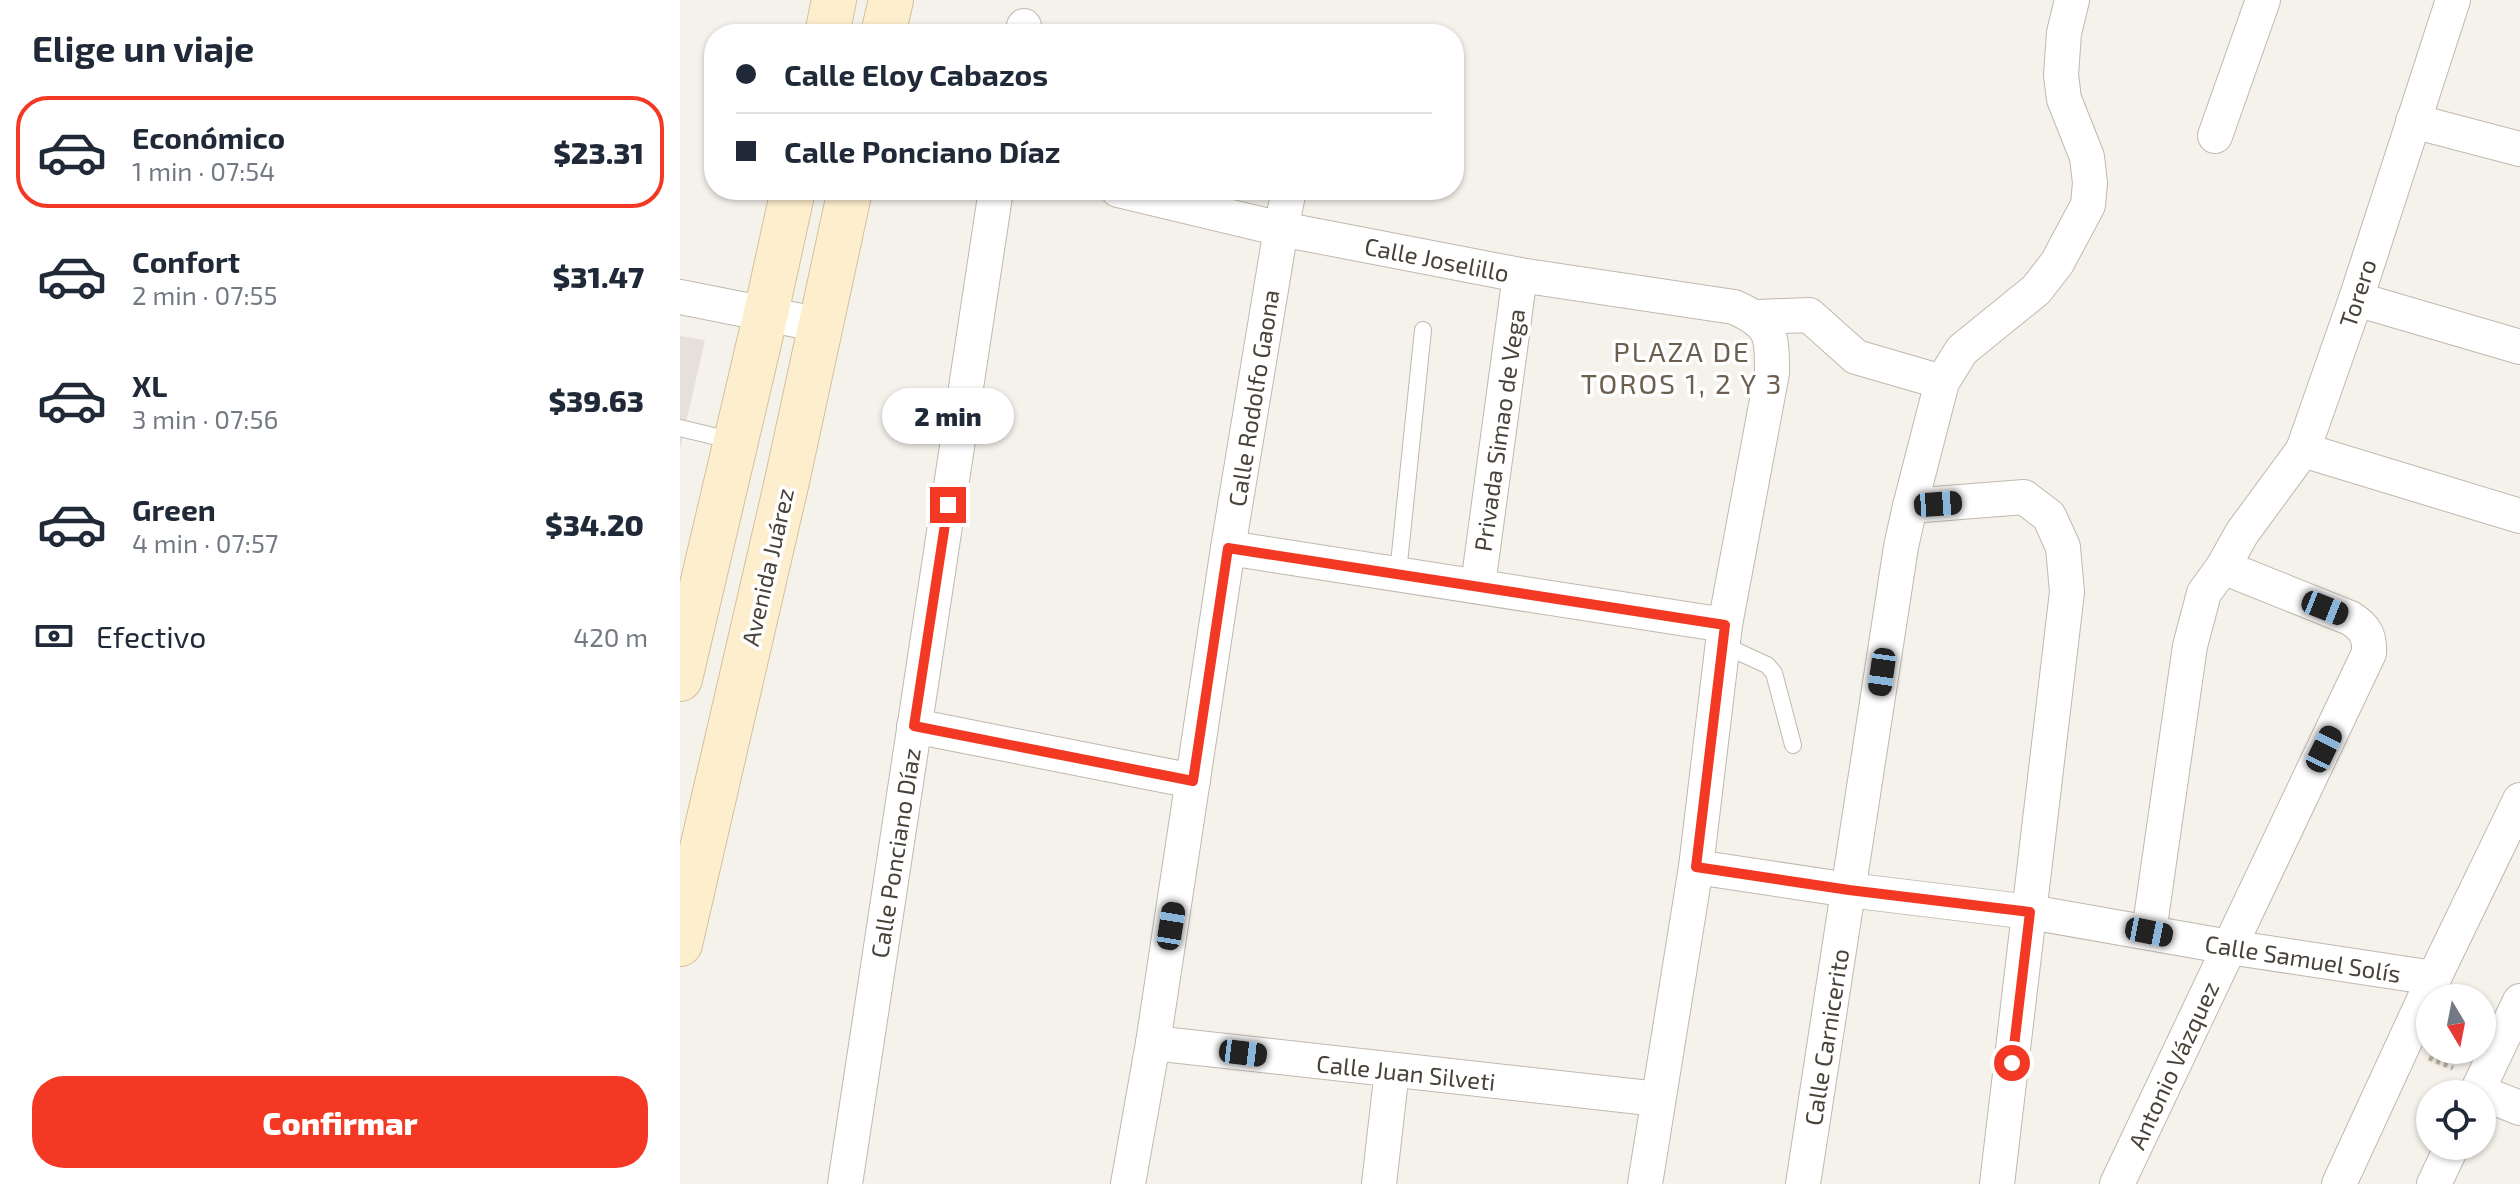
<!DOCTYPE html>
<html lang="es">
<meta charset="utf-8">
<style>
body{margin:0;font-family:"Exo 2",sans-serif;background:#f2f2f3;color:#1f2937;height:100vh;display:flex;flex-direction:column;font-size:30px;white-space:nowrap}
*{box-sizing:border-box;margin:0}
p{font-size:26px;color:#747a83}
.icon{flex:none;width:44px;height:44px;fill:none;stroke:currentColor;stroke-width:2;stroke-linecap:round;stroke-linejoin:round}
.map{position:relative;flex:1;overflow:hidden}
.panel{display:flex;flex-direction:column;background:#fff;width:680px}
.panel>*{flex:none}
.top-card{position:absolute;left:24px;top:24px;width:760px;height:176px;border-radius:32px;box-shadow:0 2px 6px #0004;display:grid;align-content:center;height:176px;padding:0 32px;background:#fff}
.needle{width:52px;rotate:170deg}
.tools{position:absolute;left:1736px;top:984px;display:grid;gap:16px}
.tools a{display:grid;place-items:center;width:80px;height:80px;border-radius:50%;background:#fff;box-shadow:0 2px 6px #0004;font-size:40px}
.end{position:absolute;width:36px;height:36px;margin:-18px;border:10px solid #f33923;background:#fff;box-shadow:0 0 0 4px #fff}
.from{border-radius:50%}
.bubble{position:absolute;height:56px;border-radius:28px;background:#fff;box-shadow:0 2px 6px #0004;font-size:26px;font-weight:800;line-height:56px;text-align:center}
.car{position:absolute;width:24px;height:48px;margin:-24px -12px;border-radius:10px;box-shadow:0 0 6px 2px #0007;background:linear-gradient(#222 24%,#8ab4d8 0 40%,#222 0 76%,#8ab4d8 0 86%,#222 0)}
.top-card b{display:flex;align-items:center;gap:28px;height:76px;font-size:30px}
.top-card b+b{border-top:2px solid #e0e1e3}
.top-card i{width:20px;height:20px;background:#1f2937}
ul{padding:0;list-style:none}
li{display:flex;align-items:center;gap:24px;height:112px;margin:0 16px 12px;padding:0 16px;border:4px solid transparent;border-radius:32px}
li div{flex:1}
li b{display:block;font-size:30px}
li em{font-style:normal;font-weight:800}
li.on{border-color:#f33923}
li>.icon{width:72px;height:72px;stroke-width:1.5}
h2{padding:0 32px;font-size:36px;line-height:96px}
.pay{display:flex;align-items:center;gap:20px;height:88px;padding:0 32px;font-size:30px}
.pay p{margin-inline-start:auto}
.cta{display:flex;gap:16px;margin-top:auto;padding:16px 32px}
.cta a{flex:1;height:92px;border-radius:32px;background:#f33923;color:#fff;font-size:32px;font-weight:800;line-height:92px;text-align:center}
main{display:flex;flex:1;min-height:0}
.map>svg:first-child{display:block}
</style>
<main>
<section class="panel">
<h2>Elige un viaje</h2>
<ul>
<li class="on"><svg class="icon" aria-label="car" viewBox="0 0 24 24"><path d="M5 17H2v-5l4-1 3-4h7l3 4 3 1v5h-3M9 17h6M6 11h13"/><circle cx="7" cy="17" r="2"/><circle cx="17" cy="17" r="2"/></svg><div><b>Económico</b><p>1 min · 07:54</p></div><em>$23.31</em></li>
<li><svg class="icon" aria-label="car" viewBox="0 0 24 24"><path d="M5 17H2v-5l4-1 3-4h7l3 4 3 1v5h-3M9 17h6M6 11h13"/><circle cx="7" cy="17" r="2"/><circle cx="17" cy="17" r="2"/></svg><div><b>Confort</b><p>2 min · 07:55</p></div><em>$31.47</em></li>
<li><svg class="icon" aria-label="car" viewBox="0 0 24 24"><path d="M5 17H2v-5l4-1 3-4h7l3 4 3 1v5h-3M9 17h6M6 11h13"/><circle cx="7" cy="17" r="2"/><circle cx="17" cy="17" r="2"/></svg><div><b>XL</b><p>3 min · 07:56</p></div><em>$39.63</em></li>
<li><svg class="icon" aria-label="car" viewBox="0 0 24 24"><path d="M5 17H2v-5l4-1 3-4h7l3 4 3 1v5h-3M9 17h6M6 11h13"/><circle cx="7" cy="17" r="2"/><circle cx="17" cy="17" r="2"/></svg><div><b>Green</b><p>4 min · 07:57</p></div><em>$34.20</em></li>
</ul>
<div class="pay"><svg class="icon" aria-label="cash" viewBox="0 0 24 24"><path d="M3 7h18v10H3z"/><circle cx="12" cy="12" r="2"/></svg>Efectivo<p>420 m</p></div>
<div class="cta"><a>Confirmar</a></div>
</section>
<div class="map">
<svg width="1840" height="1184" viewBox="0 0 1840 1184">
<rect width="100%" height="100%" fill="#f5f1eb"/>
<!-- industrial -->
<path fill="#e5e0dc" d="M 0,336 L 25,340 L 0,449 Z"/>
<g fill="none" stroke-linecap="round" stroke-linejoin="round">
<defs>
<g id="service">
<path d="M 0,428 L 54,441"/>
<path d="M 718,573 L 743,330"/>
<path d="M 1043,645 L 1087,665 L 1094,673 L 1113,745"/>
</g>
<g id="minor">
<path d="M 342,34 L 344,26"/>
<path d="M 1733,121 L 1840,149"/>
<path d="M 1535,136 L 1583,0"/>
<path d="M 438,190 L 601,229 L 840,275 L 1054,307 C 1092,324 1092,334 1092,373 L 1045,625 L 1016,867 L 965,1184"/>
<path d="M 0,297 L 141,325"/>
<path d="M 1676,299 L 1840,347"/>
<path d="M 1077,317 L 1129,315 L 1176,357 L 1262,382"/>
<path d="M 1623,450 L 1840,516"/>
<path d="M 548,548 L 1045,625"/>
<path d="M 798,585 L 840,275"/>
<path d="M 234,726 L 513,781"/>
<path d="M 1016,867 L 1169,890 L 1350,912 L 1549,947 L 1754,978"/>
<path d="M 1469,932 L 1510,646 L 1524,593 L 1543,567 L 1562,533 L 1623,450 L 1676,299 L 1773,0"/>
<path d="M 473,1043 L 978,1099"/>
<path d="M 1797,1091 L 1840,1108"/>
<path d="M 1796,1094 L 1840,1001"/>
<path d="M 165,1184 L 316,190"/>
<path d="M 448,1184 L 473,1043 L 548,548 L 601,229 L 609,190"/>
<path d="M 699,1184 L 712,1070"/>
<path d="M 1123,1184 L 1221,547 L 1230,506"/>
<path d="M 1317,1184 L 1387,592 L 1383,547 L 1369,516 L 1344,497 L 1230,506 L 1262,382 L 1282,350 L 1356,290 L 1377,263 L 1408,205 L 1410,183 L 1407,157 L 1384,99 L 1381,75 L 1384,33 L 1392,0"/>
<path d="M 1437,1184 L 1689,653 C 1690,636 1685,627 1670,618 L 1543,567"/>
<path d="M 1659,1184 L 1754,978 L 1840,800"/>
<path d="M 1754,1184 L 1772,1146"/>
</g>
<g id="secondary">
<path d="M 147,34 L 154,0"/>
<path d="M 203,34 L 211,0"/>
<path d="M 0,679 L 86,313 L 113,190"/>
<path d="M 0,944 L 107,481 L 170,190"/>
</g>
</defs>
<!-- service casing -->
<use href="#service" stroke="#c0b9ad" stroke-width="18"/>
<!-- minor casing -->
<use href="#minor" stroke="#c0b9ad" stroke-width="36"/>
<!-- secondary casing -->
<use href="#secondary" stroke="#d3c29c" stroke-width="46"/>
<!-- path -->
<path stroke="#c2b49f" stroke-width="5" stroke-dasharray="4 4" stroke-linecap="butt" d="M 1749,1058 L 1773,1068"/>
<!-- service -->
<use href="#service" stroke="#fff" stroke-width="16"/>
<!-- minor -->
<use href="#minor" stroke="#fff" stroke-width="34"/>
<!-- secondary -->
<use href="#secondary" stroke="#fdefcd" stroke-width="44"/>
</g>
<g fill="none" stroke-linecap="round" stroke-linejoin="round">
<!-- route -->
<path stroke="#f33923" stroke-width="10" d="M 268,505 L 234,726 L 513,781 L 548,548 L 1045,625 L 1016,867 L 1169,890 L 1350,912 L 1332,1063"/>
</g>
<g text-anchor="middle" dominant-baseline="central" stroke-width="7" stroke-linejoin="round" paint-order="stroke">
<!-- street labels -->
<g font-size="24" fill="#494239" stroke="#fff">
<text transform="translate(757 259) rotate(11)">Calle Joselillo</text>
<text transform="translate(1677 293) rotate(-72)">Torero</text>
<text transform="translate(573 398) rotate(-81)">Calle Rodolfo Gaona</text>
<text transform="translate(819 430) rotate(-82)">Privada Simao de Vega</text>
<text transform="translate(87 567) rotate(-77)">Avenida Juárez</text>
<text transform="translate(215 853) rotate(-81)">Calle Ponciano Díaz</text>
<text transform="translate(1623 958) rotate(9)">Calle Samuel Solís</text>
<text transform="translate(1146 1037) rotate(-81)">Calle Carnicerito</text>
<text transform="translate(1493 1065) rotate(-65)">Antonio Vázquez</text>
<text transform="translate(726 1072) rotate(6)">Calle Juan Silveti</text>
</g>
<!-- quarter labels -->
<g font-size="28" letter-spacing="2" fill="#6c5f50" stroke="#fff">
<text x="1002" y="351">PLAZA DE<tspan x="1002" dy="32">TOROS 1, 2 Y 3</tspan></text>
</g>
</g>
</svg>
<div class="tools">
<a><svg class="needle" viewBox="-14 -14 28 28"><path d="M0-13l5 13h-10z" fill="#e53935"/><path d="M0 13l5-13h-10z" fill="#747a83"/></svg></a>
<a><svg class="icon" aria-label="locate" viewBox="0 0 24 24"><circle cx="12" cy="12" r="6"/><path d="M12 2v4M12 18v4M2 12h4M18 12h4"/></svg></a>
</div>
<i class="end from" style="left:1332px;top:1063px"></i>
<i class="end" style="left:268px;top:505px"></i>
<div class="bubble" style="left:202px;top:388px;width:132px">2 min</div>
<i class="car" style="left:1258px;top:504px;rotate:86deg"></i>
<i class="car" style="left:1645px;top:608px;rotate:112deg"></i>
<i class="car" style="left:1202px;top:672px;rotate:188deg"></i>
<i class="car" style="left:1644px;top:749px;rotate:26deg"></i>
<i class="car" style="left:491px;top:926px;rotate:9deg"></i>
<i class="car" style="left:1469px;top:932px;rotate:101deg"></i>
<i class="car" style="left:563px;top:1053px;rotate:97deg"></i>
<div class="top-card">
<b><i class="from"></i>Calle Eloy Cabazos</b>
<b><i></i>Calle Ponciano Díaz</b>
</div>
</div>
</main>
